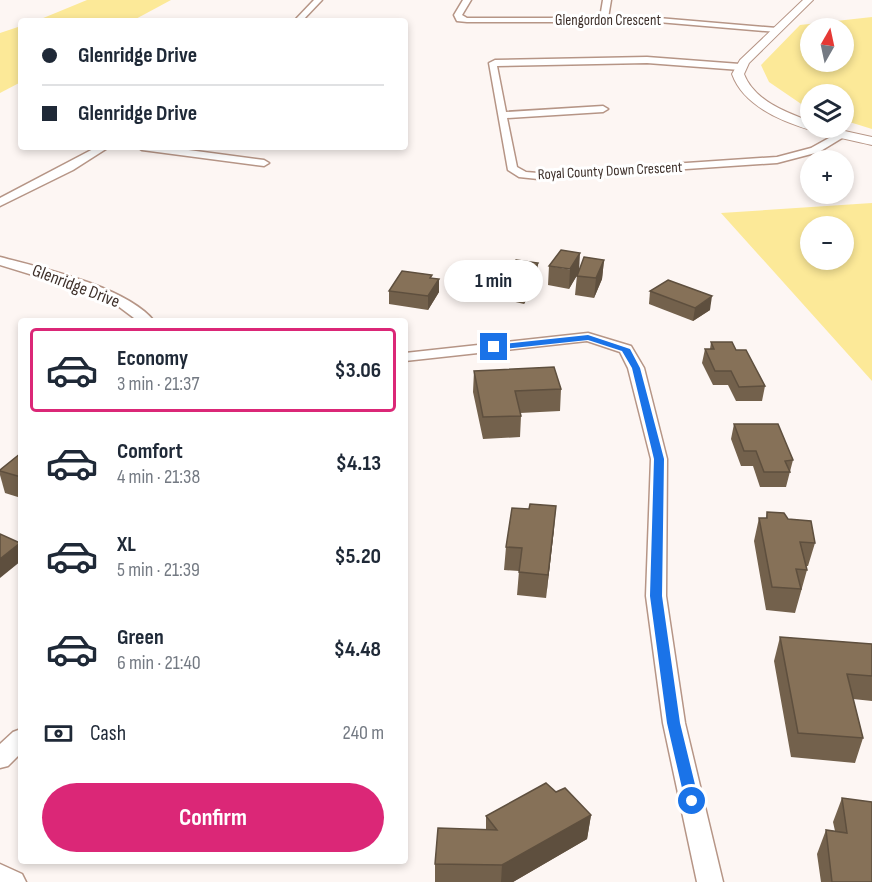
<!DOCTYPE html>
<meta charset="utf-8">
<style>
body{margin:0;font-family:"Sofia Sans Condensed",sans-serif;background:#f6f6f7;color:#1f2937;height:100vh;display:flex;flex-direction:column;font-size:22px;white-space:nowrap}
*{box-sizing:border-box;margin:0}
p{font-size:20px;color:#747a83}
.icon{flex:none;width:33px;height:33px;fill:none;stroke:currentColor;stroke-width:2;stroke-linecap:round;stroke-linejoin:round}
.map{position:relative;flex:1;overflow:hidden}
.drawer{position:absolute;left:18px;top:318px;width:390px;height:546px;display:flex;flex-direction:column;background:#fff;border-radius:6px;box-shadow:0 3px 9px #0003}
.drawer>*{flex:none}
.top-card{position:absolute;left:18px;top:18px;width:390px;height:132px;border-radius:6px;box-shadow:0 3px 9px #0003;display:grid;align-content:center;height:132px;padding:0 24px;background:#fff}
.needle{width:39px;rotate:9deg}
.buttons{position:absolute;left:800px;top:18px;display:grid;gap:12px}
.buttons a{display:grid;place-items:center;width:54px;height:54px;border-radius:50%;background:#fff;box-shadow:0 3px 9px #0003;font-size:30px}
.end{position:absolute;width:27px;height:27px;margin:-14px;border:8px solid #1a73e8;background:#fff;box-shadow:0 0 0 3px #fff}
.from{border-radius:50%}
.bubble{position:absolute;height:42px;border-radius:21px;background:#fff;box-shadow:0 3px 9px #0003;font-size:20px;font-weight:700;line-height:42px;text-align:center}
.top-card b{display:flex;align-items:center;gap:21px;height:57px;font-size:22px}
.top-card b+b{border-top:2px solid #e0e1e3}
.top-card i{width:15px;height:15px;background:#1f2937}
ul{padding:10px 0 0;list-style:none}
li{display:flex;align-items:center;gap:18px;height:84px;margin:0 12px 9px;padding:0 12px;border:3px solid transparent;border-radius:6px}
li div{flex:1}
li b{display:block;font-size:22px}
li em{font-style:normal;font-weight:700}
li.selected{border-color:#db2777}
li>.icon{width:54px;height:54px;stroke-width:1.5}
.pay{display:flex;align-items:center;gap:15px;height:66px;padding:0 24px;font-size:22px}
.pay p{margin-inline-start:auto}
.primary-button{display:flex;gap:12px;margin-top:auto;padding:12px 24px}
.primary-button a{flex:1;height:69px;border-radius:36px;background:#db2777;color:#fff;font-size:24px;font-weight:700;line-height:69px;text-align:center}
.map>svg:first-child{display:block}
</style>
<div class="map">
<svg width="872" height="882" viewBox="0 0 872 882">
<rect width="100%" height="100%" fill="#fdf6f3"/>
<!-- green -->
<g fill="#fce998" fill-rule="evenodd">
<path d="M 87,0 L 171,0 L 132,21 L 36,21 Z"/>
<path d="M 872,17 L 872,129 L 843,120 L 843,94 L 810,94 L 810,110 L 769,82 L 761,65 L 800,25 ZM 810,28 L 843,28 L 843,62 L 810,62 Z"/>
<path d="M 21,26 L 21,82 L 0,93 L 0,33 Z"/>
<path d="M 872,203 L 872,381 L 721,213 ZM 843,226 L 843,260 L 810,260 L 810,226 Z"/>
</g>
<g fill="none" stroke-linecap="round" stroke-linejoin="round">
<defs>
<g id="minor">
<path d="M 314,0 L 322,0 L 302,21 L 294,21 Z"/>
<path d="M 463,0 L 471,0 L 462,15 L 467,18 L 600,18 L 603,0 L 611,0 L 608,18 L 658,18 L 777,28 L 781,30 L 777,32 L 658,22 L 467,22 L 457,21 L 454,15 Z"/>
<path d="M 647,57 L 740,64 L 744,67 L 740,70 L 647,63 L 497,66 L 506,112 L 603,106 L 608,109 L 603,112 L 507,118 L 517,167 L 526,172 L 538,173 L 777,157 L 811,148 L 838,133 L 847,135 L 819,152 L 777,163 L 538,179 L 519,177 L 508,170 L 489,63 L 495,60 Z"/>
<path d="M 97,147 L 109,147 L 73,170 L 0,206 L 0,198 Z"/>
<path d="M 137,147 L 166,147 L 264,160 L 269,163 L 264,166 L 142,150 Z"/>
<path d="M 0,257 C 42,268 127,287 154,321 L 138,321 L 114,303 L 88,292 L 0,265 Z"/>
<path d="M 588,333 L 631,346 L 644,368 L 667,459 L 666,596 L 685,723 L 723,882 L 697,882 L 663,723 L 646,596 L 651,459 L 628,368 L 620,352 L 587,341 L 405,361 L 405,353 Z"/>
<path d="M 21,729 L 21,753 L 8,766 L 0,768 L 0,744 L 13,732 Z"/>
<path d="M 0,864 L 22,874 L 26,882 L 0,882 Z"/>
</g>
<path id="tertiary" d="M 803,0 L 813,0 L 749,63 L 744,74 C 754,100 785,112 810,121 L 810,128 L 831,128 L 872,137 L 872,145 C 828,135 749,122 732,74 L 740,60 Z"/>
</defs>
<!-- minor casing -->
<use href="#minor" stroke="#b69586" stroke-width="3"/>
<!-- tertiary casing -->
<use href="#tertiary" stroke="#b69586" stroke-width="2"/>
<!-- minor -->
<use href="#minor" fill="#fff" fill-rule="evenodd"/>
<!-- tertiary -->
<use href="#tertiary" fill="#fff" fill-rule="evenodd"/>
</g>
<!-- wall -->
<g fill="#73614c">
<path d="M 604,260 L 602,279 L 594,298 L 575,295 L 577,275 L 569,289 L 548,285 L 549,266 L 579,271 Z"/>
<path d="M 432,278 L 439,292 L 428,310 L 389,304 L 389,291 Z"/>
<path d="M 502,280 L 537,282 L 524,304 L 502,299 Z"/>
<path d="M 650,291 L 710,310 L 693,321 L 649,304 Z"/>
<path d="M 711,342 L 736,350 L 765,386 L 762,401 L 736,401 L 728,385 L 713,385 L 702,363 L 705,349 L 710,349 Z"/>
<path d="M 474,371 L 561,389 L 560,411 L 520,413 L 521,416 L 520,437 L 483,439 L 473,392 Z"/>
<path d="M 734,424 L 793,460 L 786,487 L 760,487 L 753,466 L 741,466 L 731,439 Z"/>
<path d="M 21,453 L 21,498 L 5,493 L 0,475 L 0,470 Z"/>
<path d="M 767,512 L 788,519 L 815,543 L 808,566 L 806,566 L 807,570 L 795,613 L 766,610 L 754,541 L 759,518 L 766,518 Z"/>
<path d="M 554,529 L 546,598 L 517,595 L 519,571 L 504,570 L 506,547 Z"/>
<path d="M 780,637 L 872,644 L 872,701 L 853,699 L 863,738 L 855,763 L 791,757 L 774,661 Z"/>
<path d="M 556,792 L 591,815 L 587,839 L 513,882 L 435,882 L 435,864 L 486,830 L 486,816 Z"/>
<path d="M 842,798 L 872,882 L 821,882 L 817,854 L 826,830 L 835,831 L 833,822 Z"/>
</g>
<!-- shaded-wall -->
<g fill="#5e4f3e">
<path d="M 580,253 L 579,272 L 569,289 L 570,269 Z"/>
<path d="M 604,260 L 602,279 L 594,298 L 596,278 Z"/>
<path d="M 538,263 L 537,282 L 524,304 L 525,284 Z"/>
<path d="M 439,279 L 439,292 L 428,310 L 428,296 Z"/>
<path d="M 712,296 L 710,310 L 693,321 L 695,308 Z"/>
<path d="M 556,506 L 554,529 L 546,598 L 548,575 Z"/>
<path d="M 20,543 L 21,561 L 0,578 L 0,559 Z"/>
<path d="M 591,815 L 587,839 L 513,882 L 501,882 L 502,865 Z"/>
</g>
<!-- building -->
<g fill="#867158" stroke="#5e4f3e" stroke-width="1.5">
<path d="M 561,250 L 580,253 L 570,269 L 549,266 Z"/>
<path d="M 584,257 L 604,260 L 596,278 L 577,276 Z"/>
<path d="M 516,260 L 538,263 L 525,284 L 502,280 Z"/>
<path d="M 402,271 L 432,275 L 430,278 L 439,279 L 428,296 L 389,291 Z"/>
<path d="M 668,280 L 712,296 L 695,308 L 650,291 Z"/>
<path d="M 711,342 L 732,342 L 736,350 L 746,350 L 765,386 L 739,387 L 731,371 L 715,371 L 705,349 L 714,349 Z"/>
<path d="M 554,367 L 561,389 L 515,391 L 521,416 L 483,417 L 474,371 Z"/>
<path d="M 734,424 L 778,424 L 793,460 L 785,461 L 790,472 L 764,472 L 756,451 L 744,451 Z"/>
<path d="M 21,453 L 21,477 L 0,471 L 0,470 Z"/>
<path d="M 530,504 L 556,506 L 548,575 L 519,572 L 522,548 L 506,547 L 512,508 L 529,509 Z"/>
<path d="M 767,512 L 784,513 L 788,519 L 811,521 L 815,543 L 800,542 L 807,570 L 796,569 L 801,589 L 772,587 L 759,518 L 767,518 Z"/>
<path d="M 0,534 L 20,543 L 0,559 Z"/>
<path d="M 780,637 L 872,644 L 872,676 L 847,674 L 863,738 L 798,733 Z"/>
<path d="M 546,783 L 556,792 L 565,788 L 591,815 L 502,865 L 435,864 L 438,828 L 497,830 L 486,816 Z"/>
<path d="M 842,798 L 872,802 L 872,882 L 832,882 L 826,830 L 847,833 Z"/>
</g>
<!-- route -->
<path fill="#1a73e8" d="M 588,335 L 630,349 L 640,368 L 664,459 L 662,596 L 680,723 L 699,801 L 697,805 L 687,805 L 685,801 L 667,723 L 650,596 L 654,459 L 632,368 L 622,351 L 588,340 L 494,350 L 489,347 L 494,345 Z"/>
<g text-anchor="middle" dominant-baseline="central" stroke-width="6" stroke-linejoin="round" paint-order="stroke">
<!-- far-street labels -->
<g font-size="15" fill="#3f312b" stroke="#fff">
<text x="608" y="20">Glengordon Crescent</text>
<text transform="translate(610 171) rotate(-3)">Royal County Down Crescent</text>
</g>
<!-- street labels -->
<g font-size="18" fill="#3f312b" stroke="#fff">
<text transform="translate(76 286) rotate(21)">Glenridge Drive</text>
</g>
</g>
</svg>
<div class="buttons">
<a><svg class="needle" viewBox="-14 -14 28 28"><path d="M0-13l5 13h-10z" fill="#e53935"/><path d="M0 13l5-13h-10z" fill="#747a83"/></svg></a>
<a><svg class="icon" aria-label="layers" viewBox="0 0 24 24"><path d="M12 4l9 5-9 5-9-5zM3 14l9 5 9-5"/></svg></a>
<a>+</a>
<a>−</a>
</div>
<i class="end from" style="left:692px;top:801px"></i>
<i class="end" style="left:494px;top:347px"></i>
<div class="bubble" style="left:444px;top:260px;width:99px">1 min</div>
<div class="top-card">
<b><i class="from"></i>Glenridge Drive</b>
<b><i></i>Glenridge Drive</b>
</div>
<section class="drawer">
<ul>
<li class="selected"><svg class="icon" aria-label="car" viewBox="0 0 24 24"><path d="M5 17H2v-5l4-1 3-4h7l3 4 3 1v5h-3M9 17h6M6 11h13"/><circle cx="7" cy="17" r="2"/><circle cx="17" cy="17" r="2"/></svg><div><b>Economy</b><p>3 min · 21:37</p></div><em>$3.06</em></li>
<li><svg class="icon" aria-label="car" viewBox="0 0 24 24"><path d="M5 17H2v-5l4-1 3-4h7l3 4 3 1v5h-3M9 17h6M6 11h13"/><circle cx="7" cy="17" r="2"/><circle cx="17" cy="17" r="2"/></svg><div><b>Comfort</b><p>4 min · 21:38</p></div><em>$4.13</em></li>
<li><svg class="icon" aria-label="car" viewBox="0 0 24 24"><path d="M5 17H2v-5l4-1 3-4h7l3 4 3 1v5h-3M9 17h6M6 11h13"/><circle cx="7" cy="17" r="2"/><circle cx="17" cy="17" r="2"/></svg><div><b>XL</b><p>5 min · 21:39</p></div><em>$5.20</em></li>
<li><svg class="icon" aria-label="car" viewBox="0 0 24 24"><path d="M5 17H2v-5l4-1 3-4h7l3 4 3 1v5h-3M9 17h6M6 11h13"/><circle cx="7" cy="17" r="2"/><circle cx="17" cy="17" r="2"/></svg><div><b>Green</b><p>6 min · 21:40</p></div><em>$4.48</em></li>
</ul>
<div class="pay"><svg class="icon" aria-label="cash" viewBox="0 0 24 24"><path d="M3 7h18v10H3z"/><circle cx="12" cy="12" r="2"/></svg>Cash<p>240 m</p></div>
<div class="primary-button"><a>Confirm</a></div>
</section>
</div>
